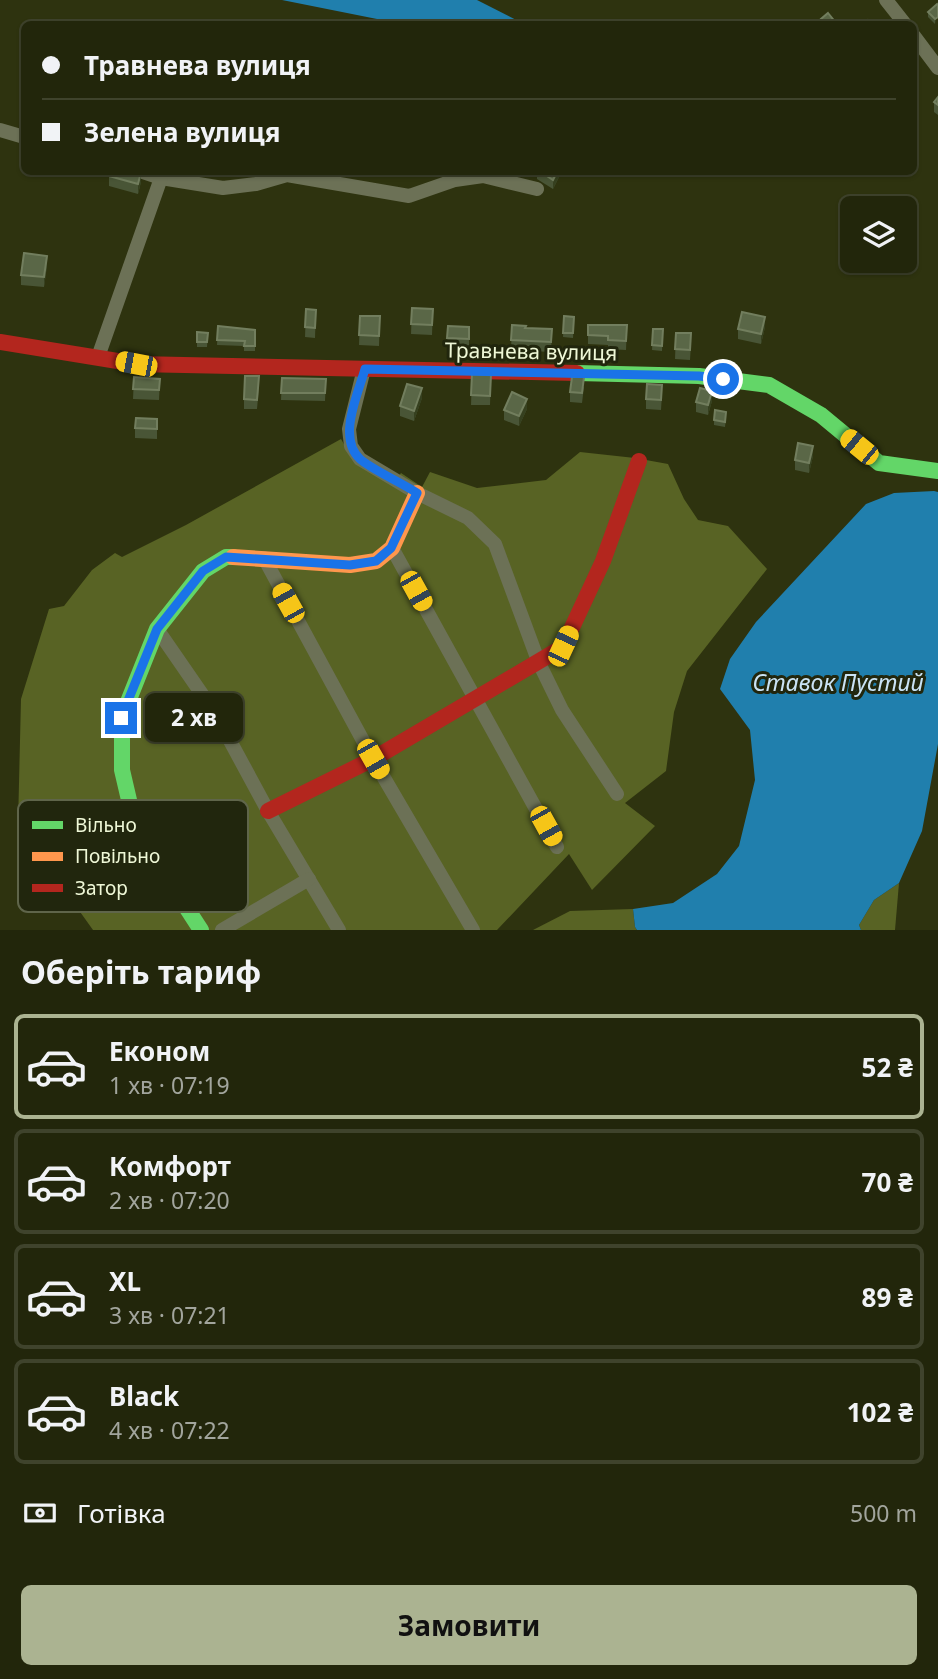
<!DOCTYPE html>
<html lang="uk">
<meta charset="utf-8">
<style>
body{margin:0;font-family:"Noto Sans",sans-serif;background:#2e3219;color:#f1f3f6;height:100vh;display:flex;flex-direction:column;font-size:26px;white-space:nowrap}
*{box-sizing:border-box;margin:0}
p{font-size:23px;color:#a2a59d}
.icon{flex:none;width:38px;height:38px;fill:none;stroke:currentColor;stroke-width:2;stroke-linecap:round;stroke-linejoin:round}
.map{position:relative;height:930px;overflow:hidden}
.details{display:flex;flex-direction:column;background:#22260b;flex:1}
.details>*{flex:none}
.top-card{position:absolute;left:21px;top:21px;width:896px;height:154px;border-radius:10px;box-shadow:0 2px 5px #0004,0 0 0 2px #3f432c;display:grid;align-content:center;height:154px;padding:0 21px;background:#22260b}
.buttons{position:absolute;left:840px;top:196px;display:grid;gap:14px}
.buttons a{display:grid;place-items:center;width:77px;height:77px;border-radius:10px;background:#22260b;box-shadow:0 2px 5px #0004,0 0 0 2px #3f432c;font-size:35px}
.end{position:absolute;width:32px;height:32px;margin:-16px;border:9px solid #1a73e8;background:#fff;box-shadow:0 0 0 4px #fff}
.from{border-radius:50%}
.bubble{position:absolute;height:49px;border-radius:10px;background:#22260b;box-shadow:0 2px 5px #0004,0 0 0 2px #3f432c;font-size:23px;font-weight:700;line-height:49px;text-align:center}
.car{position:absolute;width:21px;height:42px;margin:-21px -10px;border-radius:9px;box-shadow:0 0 5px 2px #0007;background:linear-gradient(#f5c518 24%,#345 0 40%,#f5c518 0 76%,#345 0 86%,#f5c518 0)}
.top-card b{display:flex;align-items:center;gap:24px;height:66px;font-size:26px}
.top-card b+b{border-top:2px solid #3f432c}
.top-card i{width:18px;height:18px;background:#f1f3f6}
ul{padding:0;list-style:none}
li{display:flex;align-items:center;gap:21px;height:105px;margin:0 14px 10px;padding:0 7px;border:4px solid #3f432c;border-radius:10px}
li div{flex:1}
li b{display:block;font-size:26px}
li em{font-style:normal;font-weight:700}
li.on{border-color:#abb391}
li>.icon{width:63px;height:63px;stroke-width:1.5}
h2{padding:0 21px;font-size:32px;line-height:84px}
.pay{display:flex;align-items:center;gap:18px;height:77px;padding:0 21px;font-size:26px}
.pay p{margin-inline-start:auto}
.primary-button{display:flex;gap:14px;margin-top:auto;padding:14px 21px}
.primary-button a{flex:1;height:80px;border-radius:10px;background:#abb391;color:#111;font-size:28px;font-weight:700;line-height:80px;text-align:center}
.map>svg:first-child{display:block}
</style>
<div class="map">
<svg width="938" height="930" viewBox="0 0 938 930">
<rect width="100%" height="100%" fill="#2e330f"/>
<!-- green -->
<g fill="#586324">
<path d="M 341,439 L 353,460 L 392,485 L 401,473 L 422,487 L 430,472 L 477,488 L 546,480 L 580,452 L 635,458 L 668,464 L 684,499 L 698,520 L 728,526 L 767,569 L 687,671 L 674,712 L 666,771 L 625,803 L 655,826 L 592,890 L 569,854 L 497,930 L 93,930 L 18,825 L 21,699 L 49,609 L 64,606 L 92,570 L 115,553 L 122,557 L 186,525 Z"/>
<path d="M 899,883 L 895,930 L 861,930 L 859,925 L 874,900 Z"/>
<path d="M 633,909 L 635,927 L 637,930 L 533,930 L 570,911 Z"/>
</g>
<!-- water -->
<g fill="#207fad">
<path d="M 282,0 L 477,0 L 524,24 L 402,24 Z"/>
<path d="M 934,491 L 938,492 L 938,744 L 922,831 L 899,883 L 874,900 L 859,925 L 861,930 L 637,930 L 635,927 L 633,909 L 673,903 L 717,874 L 739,846 L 755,780 L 750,730 L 720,689 L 730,659 L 756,622 L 866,504 L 894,493 Z"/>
</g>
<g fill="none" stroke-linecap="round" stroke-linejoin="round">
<!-- street -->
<g stroke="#6c7156" stroke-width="14">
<path d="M 886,0 L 905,24"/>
<path d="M 914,36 L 938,68"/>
<path d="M 0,130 L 24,137"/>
<path d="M 143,172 L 161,178 L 223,188 L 256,184 L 287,175 L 409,196 L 455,180 L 483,176 L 537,189"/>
<path d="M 98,357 L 161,178"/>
<path d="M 364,369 L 349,429 L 351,446 L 360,459 L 417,493 L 468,518 L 495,544 L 539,663 L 562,710 L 617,794"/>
<path d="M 392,548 L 557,847"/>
<path d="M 264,558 L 373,759 L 473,930"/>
<path d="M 157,629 L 215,713 L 268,811 L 339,930"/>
<path d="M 222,930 L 309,879"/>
</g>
<!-- fast -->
<g stroke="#63d668" stroke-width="16">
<path d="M 577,373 L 699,376 L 769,385 L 821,415 L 879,463 L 938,471"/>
<path d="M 201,930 L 136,830 L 122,770 L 122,717 L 157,629 L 203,571 L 226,557 L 233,557"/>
</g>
<!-- slow -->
<path stroke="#ff974d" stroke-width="16" d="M 233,557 L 350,565 L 376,561 L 392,548 L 417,493"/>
<!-- jam -->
<g stroke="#b3261e" stroke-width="16">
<path d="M 0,342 L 136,364 L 577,373"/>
<path d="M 268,811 L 373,759 L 563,647 L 603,561 L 639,461"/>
</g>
</g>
<!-- wall -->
<g fill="#495536">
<path d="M 937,4 L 935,24 L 928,17 L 928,12 Z"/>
<path d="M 938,97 L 938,115 L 934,112 L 934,102 Z"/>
<path d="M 509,172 L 522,172 L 521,175 Z"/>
<path d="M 537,172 L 559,172 L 559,177 L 553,189 L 537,179 Z"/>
<path d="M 109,176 L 141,182 L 138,194 L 109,186 Z"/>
<path d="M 47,266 L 44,287 L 21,285 L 21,275 Z"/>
<path d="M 412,308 L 433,309 L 432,335 L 411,334 Z"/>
<path d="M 306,309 L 316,310 L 315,338 L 305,337 Z"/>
<path d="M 360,316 L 380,316 L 379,346 L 359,345 Z"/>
<path d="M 564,316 L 574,317 L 573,338 L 563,337 Z"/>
<path d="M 512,325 L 525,328 L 552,329 L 551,352 L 511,350 Z"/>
<path d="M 588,325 L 627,325 L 626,350 L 608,349 L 608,345 L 588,344 Z"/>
<path d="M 218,326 L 255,330 L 255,351 L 244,351 L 244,346 L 217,345 Z"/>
<path d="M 448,326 L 469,327 L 469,348 L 447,348 Z"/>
<path d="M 765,327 L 761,344 L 738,339 L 738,329 Z"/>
<path d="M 653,329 L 663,329 L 662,351 L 652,350 Z"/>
<path d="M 197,332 L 208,333 L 207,347 L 197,347 Z"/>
<path d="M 676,333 L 691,343 L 690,360 L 675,359 Z"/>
<path d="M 472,374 L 491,375 L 490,405 L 471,405 Z"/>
<path d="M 134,377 L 160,379 L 159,400 L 133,399 Z"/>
<path d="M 282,378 L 326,379 L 325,401 L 281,400 Z"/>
<path d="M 259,386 L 257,409 L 244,409 L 244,399 Z"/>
<path d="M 584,387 L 582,403 L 570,402 L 570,392 Z"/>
<path d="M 662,395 L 661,410 L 646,409 L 646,399 Z"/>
<path d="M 422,398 L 414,421 L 400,416 L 400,406 Z"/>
<path d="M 712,401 L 708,415 L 696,412 L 696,402 Z"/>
<path d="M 527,409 L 519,426 L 504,420 L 504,410 Z"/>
<path d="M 726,417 L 725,427 L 714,425 L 714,420 Z"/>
<path d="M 157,419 L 157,439 L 135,438 L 135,428 Z"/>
<path d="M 813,456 L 809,473 L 795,470 L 795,460 Z"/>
</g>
<!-- shaded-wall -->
<g fill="#36401f">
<path d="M 141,172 L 141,182 L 138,194 L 138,184 Z"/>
<path d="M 557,172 L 559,172 L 559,177 L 553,189 L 553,180 Z"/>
<path d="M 47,256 L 47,266 L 44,287 L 44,277 Z"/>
<path d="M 765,317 L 765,327 L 761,344 L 761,334 Z"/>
<path d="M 422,388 L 422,398 L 414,421 L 414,411 Z"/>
<path d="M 712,391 L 712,401 L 708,415 L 708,405 Z"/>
<path d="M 527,399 L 527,409 L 519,426 L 519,416 Z"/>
<path d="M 813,446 L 813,456 L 809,473 L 809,463 Z"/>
</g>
<!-- building -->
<g fill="#5a6747" stroke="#727e5e" stroke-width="2">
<path d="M 937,4 L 938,6 L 938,17 L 935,19 L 928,12 Z"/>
<path d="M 828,13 L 836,23 L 834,24 L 825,24 L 821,19 Z"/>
<path d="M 868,20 L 873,24 L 864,24 Z"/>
<path d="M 938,97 L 938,105 L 934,102 Z"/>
<path d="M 110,172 L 141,172 L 138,184 L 109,176 Z"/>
<path d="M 541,172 L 557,172 L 553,180 Z"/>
<path d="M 24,253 L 47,256 L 44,277 L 21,275 Z"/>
<path d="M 412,308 L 433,309 L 432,325 L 411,324 Z"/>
<path d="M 306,309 L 316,310 L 315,328 L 305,327 Z"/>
<path d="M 742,312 L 765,317 L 761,334 L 738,329 Z"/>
<path d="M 360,316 L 380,316 L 379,336 L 359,335 Z"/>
<path d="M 564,316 L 574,317 L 573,333 L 563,333 Z"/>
<path d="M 512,325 L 526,326 L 525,328 L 552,329 L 551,342 L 511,340 Z"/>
<path d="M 588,325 L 627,325 L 626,341 L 608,340 L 608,336 L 588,335 Z"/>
<path d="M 218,326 L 255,330 L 255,346 L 244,346 L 245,341 L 217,340 Z"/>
<path d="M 448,326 L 469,327 L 469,339 L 447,338 Z"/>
<path d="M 653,329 L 663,329 L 662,346 L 652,345 Z"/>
<path d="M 197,332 L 208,333 L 207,342 L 197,342 Z"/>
<path d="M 676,333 L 691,333 L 690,350 L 675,349 Z"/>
<path d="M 472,374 L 491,375 L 490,396 L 471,395 Z"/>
<path d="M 245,376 L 259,376 L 257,400 L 244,399 Z"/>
<path d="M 134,377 L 160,379 L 159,390 L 133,389 Z"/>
<path d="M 572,377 L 584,377 L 582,393 L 570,392 Z"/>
<path d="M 282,378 L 326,379 L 325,393 L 281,393 Z"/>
<path d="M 407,384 L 422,388 L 414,411 L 400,406 Z"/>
<path d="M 647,384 L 662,385 L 661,400 L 646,399 Z"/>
<path d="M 700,388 L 712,391 L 708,405 L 696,402 Z"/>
<path d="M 512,392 L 527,399 L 519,416 L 504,410 Z"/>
<path d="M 715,410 L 726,412 L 725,422 L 714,420 Z"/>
<path d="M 136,418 L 157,419 L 157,429 L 135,428 Z"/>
<path d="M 798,443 L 813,446 L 809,463 L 795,460 Z"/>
</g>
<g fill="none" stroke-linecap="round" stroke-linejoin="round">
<!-- route -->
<path stroke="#1a73e8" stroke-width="9" d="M 121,718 L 157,629 L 203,571 L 226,557 L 350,565 L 376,561 L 391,548 L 417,493 C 402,483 371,469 360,459 C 337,438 358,394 365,369 L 699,376 L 723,379"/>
</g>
<g text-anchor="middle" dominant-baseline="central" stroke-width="6" stroke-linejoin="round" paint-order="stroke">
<!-- street labels -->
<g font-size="21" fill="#eff8d7" stroke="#21260d">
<text transform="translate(531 351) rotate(1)">Травнева вулиця</text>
</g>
<!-- water labels -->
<g font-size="23" font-style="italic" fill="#cae3f5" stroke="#21260d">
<text x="838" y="682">Ставок Пустий</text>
</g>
</g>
<!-- legend -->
<rect x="18" y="800" width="230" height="112" rx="10" fill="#21260d" stroke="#5f654a" stroke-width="2"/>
<rect x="32" y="821" width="31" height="8" fill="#63d668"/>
<rect x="32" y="852" width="31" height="9" fill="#ff974d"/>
<rect x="32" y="884" width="31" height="8" fill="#b3261e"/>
<g font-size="19" fill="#eff8d7">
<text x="75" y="832">Вільно</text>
<text x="75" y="863">Повільно</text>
<text x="75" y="895">Затор</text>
</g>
</svg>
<div class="buttons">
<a><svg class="icon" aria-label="layers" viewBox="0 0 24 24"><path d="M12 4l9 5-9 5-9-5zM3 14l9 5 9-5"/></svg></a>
</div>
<i class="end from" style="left:723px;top:379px"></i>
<i class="end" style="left:121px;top:718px"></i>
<div class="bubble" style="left:145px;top:693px;width:98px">2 хв</div>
<i class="car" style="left:136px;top:364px;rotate:281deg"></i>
<i class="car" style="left:859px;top:447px;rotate:309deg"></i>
<i class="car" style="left:416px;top:591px;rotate:151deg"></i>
<i class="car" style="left:288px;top:603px;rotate:331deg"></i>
<i class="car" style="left:563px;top:646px;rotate:25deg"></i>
<i class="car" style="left:373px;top:759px;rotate:150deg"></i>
<i class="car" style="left:546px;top:826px;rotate:151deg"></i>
<div class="top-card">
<b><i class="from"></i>Травнева вулиця</b>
<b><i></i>Зелена вулиця</b>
</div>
</div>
<section class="details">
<h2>Оберіть тариф</h2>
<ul>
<li class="on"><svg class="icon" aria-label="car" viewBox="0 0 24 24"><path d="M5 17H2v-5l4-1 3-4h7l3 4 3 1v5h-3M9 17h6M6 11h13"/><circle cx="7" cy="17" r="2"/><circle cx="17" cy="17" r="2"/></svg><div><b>Економ</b><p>1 хв · 07:19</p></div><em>52 ₴</em></li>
<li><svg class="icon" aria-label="car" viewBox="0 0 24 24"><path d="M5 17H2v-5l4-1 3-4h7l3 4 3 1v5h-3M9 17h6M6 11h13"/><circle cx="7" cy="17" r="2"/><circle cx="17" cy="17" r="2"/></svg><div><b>Комфорт</b><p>2 хв · 07:20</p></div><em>70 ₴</em></li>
<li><svg class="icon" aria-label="car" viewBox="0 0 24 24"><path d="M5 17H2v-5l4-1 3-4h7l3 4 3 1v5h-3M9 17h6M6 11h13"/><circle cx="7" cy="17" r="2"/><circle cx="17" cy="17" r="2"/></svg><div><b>XL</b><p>3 хв · 07:21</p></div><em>89 ₴</em></li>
<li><svg class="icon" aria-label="car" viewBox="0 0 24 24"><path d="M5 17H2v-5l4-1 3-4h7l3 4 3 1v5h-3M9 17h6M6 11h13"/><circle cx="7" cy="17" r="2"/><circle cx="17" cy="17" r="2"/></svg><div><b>Black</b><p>4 хв · 07:22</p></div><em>102 ₴</em></li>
</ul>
<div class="pay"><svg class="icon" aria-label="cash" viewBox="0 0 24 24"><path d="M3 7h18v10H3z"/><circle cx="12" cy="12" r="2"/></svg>Готівка<p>500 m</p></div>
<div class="primary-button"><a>Замовити</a></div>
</section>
